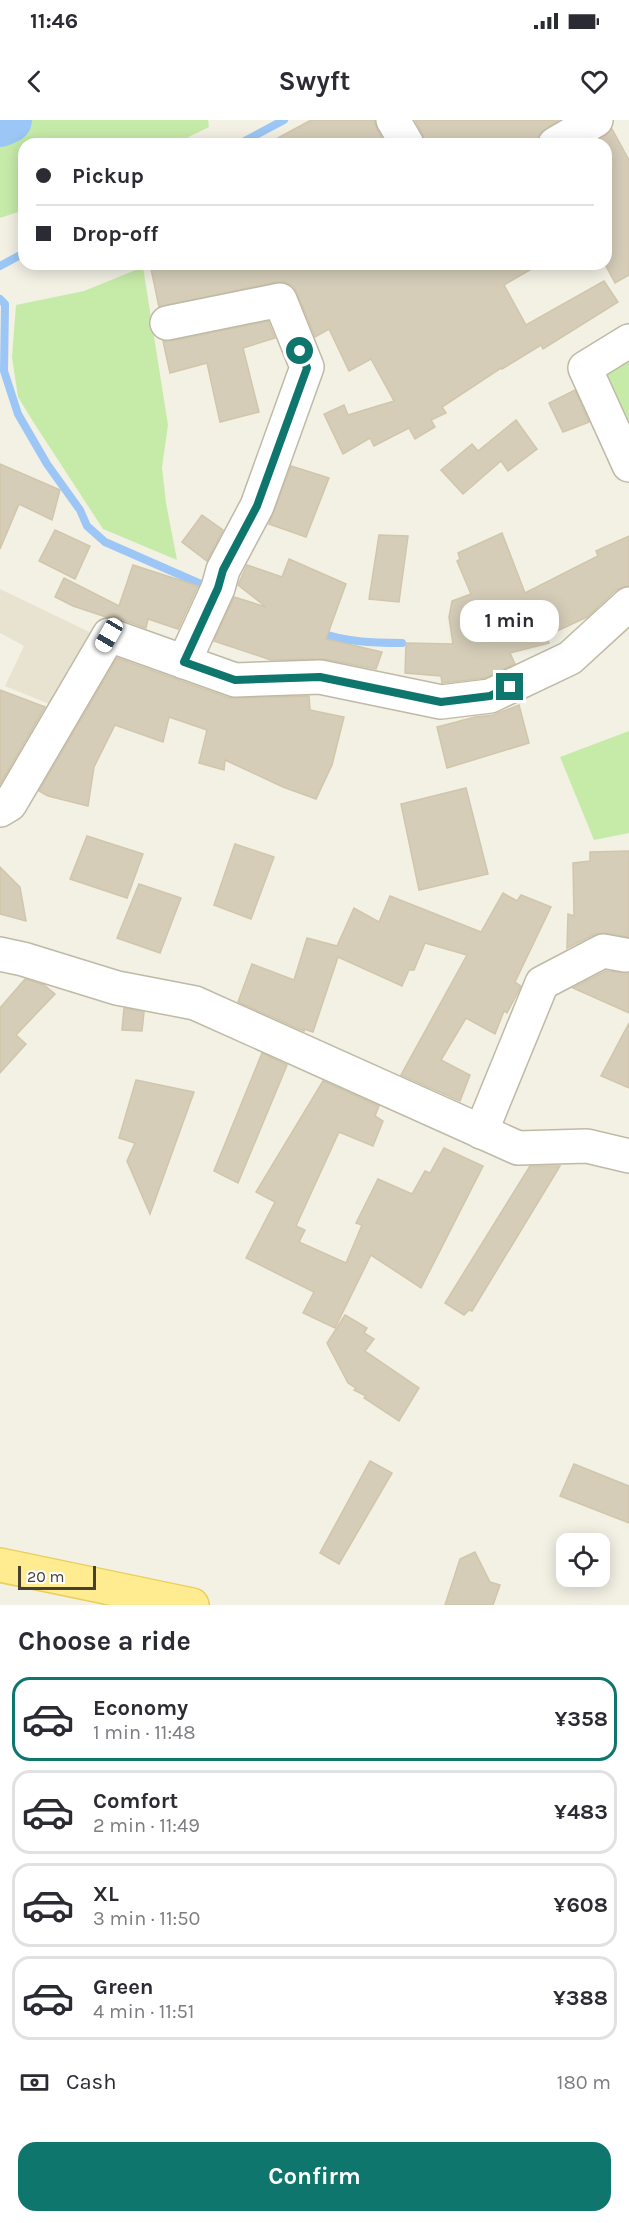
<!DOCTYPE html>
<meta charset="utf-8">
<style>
body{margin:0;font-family:Karla,sans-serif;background:#f2f2f3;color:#2b2b33;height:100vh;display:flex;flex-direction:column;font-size:22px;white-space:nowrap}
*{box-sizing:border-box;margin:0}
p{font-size:20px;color:#7c7c81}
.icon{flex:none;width:33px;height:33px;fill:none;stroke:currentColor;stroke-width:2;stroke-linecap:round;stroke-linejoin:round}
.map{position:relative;height:1485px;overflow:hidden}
.details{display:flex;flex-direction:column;background:#fff;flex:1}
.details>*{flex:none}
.top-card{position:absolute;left:18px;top:18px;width:594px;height:132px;border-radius:18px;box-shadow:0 3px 15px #0003;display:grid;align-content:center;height:132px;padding:0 18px;background:#fff}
.fabs{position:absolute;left:556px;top:1413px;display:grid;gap:12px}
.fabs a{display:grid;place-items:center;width:54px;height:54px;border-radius:12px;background:#fff;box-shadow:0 3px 15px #0003;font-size:30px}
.scale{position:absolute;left:18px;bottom:15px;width:78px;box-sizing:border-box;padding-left:6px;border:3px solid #464033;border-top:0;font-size:16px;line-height:21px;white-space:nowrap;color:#464033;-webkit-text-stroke:4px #fff;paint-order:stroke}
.end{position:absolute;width:27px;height:27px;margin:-14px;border:8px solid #0f766e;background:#fff;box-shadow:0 0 0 3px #fff}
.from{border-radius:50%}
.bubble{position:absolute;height:42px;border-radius:18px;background:#fff;box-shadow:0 3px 15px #0003;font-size:20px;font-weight:700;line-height:42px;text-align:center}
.car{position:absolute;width:18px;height:36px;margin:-18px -9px;border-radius:8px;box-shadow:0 0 4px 2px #0007;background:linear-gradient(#fff 24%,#345 0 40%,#fff 0 76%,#345 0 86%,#fff 0)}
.top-card b{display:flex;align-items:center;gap:21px;height:57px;font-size:22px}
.top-card b+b{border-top:2px solid #e1e1e2}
.top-card i{width:15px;height:15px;background:#2b2b33}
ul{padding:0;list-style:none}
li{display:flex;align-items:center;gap:18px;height:84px;margin:0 12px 9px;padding:0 6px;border:3px solid #e1e1e2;border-radius:18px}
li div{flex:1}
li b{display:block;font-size:22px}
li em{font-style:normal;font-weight:700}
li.active{border-color:#0f766e}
li>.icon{width:54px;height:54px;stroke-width:1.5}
h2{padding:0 18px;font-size:27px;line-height:72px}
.pay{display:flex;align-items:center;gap:15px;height:66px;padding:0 18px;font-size:22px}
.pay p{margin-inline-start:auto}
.primary-button{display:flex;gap:12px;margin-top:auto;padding:12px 18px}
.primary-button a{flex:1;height:69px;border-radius:18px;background:#0f766e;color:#fff;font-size:24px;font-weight:700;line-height:69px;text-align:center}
.status{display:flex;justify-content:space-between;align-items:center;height:42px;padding:0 30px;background:#fff;direction:ltr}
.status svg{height:16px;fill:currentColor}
header{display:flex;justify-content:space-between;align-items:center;height:78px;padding:0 18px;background:#fff;font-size:27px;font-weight:700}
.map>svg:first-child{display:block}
</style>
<div class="status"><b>11:46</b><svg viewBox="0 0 49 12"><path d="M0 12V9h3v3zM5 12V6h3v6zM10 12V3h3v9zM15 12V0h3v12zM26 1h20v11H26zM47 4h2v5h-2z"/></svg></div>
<header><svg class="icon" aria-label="back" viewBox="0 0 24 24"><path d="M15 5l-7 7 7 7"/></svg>Swyft<svg class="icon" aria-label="heart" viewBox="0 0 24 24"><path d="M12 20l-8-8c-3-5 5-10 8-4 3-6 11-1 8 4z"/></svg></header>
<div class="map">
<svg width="629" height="1485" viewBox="0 0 629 1485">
<rect width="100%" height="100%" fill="#f3f0e4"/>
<!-- residential -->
<path fill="#e8e3d1" d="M 0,469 L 102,518 L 64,590 L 5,566 L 24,526 L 0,513 Z"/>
<!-- green -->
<g fill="#c6eba9">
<path d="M 0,0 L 208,0 L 209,7 L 174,24 L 24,24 L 24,90 L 0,98 Z"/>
<path d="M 143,147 L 168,305 L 162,347 L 166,383 L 177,440 L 103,409 L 34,303 L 18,277 L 12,237 L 16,185 L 84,171 Z"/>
<path d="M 629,235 L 629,317 L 603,255 Z"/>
<path d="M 629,611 L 629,713 L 594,720 L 560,637 Z"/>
</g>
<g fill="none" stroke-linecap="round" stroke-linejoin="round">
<!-- stream -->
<g stroke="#9bc6f5" stroke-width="8">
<path d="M 239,24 L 284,0"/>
<path d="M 0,146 L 24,133"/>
<path d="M 0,179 L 5,184 L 4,251 L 18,294 L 47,344 L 80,390 L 87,406 L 105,422 L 210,468"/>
<path d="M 318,512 C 346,522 372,523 402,523"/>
</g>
<!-- river -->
<path stroke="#9bc6f5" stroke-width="46" d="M 0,4 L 9,0"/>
</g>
<!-- building -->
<g fill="#d5cdb8" stroke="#d1c6ab" stroke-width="1.5">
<path d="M 311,0 L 374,0 L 377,9 L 385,24 L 267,24 Z"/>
<path d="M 415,0 L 559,0 L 539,14 L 536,24 L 426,24 L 423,15 Z"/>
<path d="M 612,9 L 629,40 L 629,155 L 615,163 L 606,146 L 606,24 L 592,24 L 605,16 Z"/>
<path d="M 150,144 L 540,144 L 504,165 L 526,205 L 604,161 L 618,182 L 543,229 L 541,225 L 502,249 L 501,248 L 442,287 L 446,293 L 431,300 L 435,307 L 415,319 L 409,308 L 374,326 L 370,318 L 343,334 L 324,294 L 344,285 L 348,295 L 394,281 L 371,239 L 349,251 L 329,209 L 315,217 L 297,173 L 293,166 L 285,162 L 276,162 L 159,187 Z"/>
<path d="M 268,201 L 275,218 L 243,228 L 259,292 L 220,302 L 207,243 L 170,253 L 163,221 L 171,221 Z"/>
<path d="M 575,270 L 589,302 L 563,312 L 549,283 Z"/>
<path d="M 516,300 L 537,329 L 508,351 L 501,341 L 463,374 L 441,350 L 472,324 L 478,331 Z"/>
<path d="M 0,344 L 60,370 L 52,400 L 19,384 L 0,429 Z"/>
<path d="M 291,346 L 329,358 L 306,417 L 269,404 Z"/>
<path d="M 202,395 L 223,410 L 207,441 L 182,422 Z"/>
<path d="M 55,410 L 90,426 L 75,459 L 39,441 Z"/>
<path d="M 502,413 L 525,473 L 598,436 L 596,431 L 629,416 L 629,466 L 616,470 L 587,497 L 546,516 L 549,523 L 510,533 L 515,544 L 485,558 L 442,563 L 441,556 L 405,553 L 406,523 L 453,524 L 449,497 L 452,481 L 471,474 L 457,441 L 460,439 L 458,433 Z"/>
<path d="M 379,415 L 408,416 L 399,482 L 369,479 Z"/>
<path d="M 289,439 L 346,464 L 326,519 L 382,532 L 376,549 L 324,539 L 271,540 L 214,521 L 234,477 L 266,487 L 238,465 L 247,445 L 282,457 Z"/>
<path d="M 133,445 L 198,466 L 178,509 L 148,499 L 146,508 L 115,497 L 106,497 L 73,486 L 55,477 L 64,458 L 119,486 Z"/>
<path d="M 117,538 L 229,578 L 309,576 L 310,590 L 344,597 L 332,645 L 316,679 L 283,667 L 225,640 L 224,650 L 199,643 L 207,610 L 169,597 L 163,622 L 115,605 L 94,647 L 88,686 L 48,676 L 39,671 Z"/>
<path d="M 0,570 L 45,587 L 0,664 Z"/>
<path d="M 519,585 L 529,623 L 447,648 L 437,607 L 475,597 L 493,595 Z"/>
<path d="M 466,668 L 488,754 L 419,770 L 401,684 Z"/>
<path d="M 87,716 L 143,734 L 127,778 L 70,759 Z"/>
<path d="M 235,724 L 274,737 L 251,799 L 214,785 Z"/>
<path d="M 629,731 L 629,817 L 606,813 L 595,814 L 567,828 L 568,794 L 574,796 L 573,743 L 590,741 L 590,732 Z"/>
<path d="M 0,747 L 20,767 L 26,801 L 0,794 Z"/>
<path d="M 139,764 L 181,778 L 160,833 L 117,818 Z"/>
<path d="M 503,773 L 517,781 L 521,775 L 551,787 L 515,862 L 521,866 L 507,893 L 504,891 L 495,914 L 466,898 L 441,940 L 470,955 L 460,981 L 401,955 L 467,835 L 425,823 L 414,850 L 409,850 L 402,866 L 338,837 L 313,912 L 304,909 L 304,911 L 238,882 L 252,844 L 294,860 L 307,818 L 337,826 L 354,788 L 379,802 L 390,776 L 481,812 Z"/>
<path d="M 606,851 L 629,853 L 629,893 L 573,868 Z"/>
<path d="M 25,859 L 44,865 L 55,874 L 16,915 L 26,924 L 0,953 L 0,888 Z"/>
<path d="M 124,888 L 144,892 L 142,911 L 122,910 Z"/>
<path d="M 629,903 L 629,968 L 601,956 Z"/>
<path d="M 262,933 L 287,945 L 238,1063 L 214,1051 Z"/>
<path d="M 136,960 L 194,972 L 150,1094 L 127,1041 L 135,1023 L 119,1018 Z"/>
<path d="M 323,961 L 379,986 L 375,996 L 383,1001 L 373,1026 L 339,1012 L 296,1106 L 305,1110 L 299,1122 L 346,1143 L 362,1105 L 356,1103 L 378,1059 L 412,1074 L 425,1051 L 430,1053 L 444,1028 L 483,1046 L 421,1168 L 371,1135 L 335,1208 L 303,1193 L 314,1172 L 246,1138 L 275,1082 L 256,1072 Z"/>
<path d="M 530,1046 L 560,1046 L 472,1191 L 469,1190 L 464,1195 L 445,1183 Z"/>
<path d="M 345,1195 L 367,1208 L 364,1213 L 374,1219 L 365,1231 L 419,1268 L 399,1301 L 364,1278 L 366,1276 L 354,1270 L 356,1268 L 348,1263 L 327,1223 Z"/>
<path d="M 370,1341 L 392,1353 L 339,1444 L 320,1433 Z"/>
<path d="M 574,1344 L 629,1366 L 629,1403 L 560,1376 Z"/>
<path d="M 475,1432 L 490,1462 L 500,1465 L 493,1485 L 445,1485 L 460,1439 Z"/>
</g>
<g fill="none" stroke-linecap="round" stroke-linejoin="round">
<defs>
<g id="minor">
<path d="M 393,0 L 407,24"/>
<path d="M 555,24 L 596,0"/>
<path d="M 167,203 L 280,180 L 307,247 L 257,386 L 223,450 L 218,468 L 184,542"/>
<path d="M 629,345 L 585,248 L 629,221"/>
<path d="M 0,690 L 10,684 L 109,515 L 235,560 L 320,557 L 441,582 L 490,576 L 570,538 L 629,484"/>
<path d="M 0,834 L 23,839 L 117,868 L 195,883 L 518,1028 L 587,1026 L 629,1036"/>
<path d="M 481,1012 L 542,863 L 603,831 L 625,835"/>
</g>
<path id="major" d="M 0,1445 L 192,1485"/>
</defs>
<!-- minor casing -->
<use href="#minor" stroke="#bfb9a6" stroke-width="36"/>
<!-- major casing -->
<use href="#major" stroke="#ebcf5a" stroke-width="36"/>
<!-- minor -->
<use href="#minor" stroke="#fff" stroke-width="33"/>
<!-- major -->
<use href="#major" stroke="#ffec91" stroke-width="33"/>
</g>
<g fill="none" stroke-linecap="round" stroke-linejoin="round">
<!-- route -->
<path stroke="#0f766e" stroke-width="8" d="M 300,231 L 307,248 L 257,386 L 223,450 L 218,468 L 184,542 L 235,560 L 320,557 L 441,582 L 490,576 L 510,567"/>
</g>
</svg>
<div class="fabs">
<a><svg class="icon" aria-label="locate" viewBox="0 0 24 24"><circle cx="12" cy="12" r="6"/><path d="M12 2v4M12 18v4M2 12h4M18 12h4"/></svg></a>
</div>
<div class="scale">20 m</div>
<i class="end from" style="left:300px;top:231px"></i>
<i class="end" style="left:510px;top:567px"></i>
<div class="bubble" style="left:460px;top:480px;width:99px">1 min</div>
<i class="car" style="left:109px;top:515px;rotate:210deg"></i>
<div class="top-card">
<b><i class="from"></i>Pickup</b>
<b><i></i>Drop-off</b>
</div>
</div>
<section class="details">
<h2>Choose a ride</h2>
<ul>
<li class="active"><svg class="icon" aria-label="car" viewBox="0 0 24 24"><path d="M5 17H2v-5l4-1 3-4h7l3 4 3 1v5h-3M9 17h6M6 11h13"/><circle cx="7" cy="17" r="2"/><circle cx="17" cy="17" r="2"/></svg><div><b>Economy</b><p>1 min · 11:48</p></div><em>¥358</em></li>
<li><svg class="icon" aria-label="car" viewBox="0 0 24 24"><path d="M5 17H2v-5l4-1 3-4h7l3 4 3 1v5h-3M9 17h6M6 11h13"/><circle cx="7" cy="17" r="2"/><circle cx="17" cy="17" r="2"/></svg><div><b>Comfort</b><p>2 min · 11:49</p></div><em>¥483</em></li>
<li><svg class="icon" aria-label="car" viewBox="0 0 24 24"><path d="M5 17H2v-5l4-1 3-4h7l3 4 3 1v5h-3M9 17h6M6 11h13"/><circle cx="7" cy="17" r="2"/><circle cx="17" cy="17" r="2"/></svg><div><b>XL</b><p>3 min · 11:50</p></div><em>¥608</em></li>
<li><svg class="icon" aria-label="car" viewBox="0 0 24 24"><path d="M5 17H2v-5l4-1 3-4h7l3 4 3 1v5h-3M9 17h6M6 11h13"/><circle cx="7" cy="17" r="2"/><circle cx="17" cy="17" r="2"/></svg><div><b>Green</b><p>4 min · 11:51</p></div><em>¥388</em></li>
</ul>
<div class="pay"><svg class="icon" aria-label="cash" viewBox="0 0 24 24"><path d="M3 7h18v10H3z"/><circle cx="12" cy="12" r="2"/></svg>Cash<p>180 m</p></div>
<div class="primary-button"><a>Confirm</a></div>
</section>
